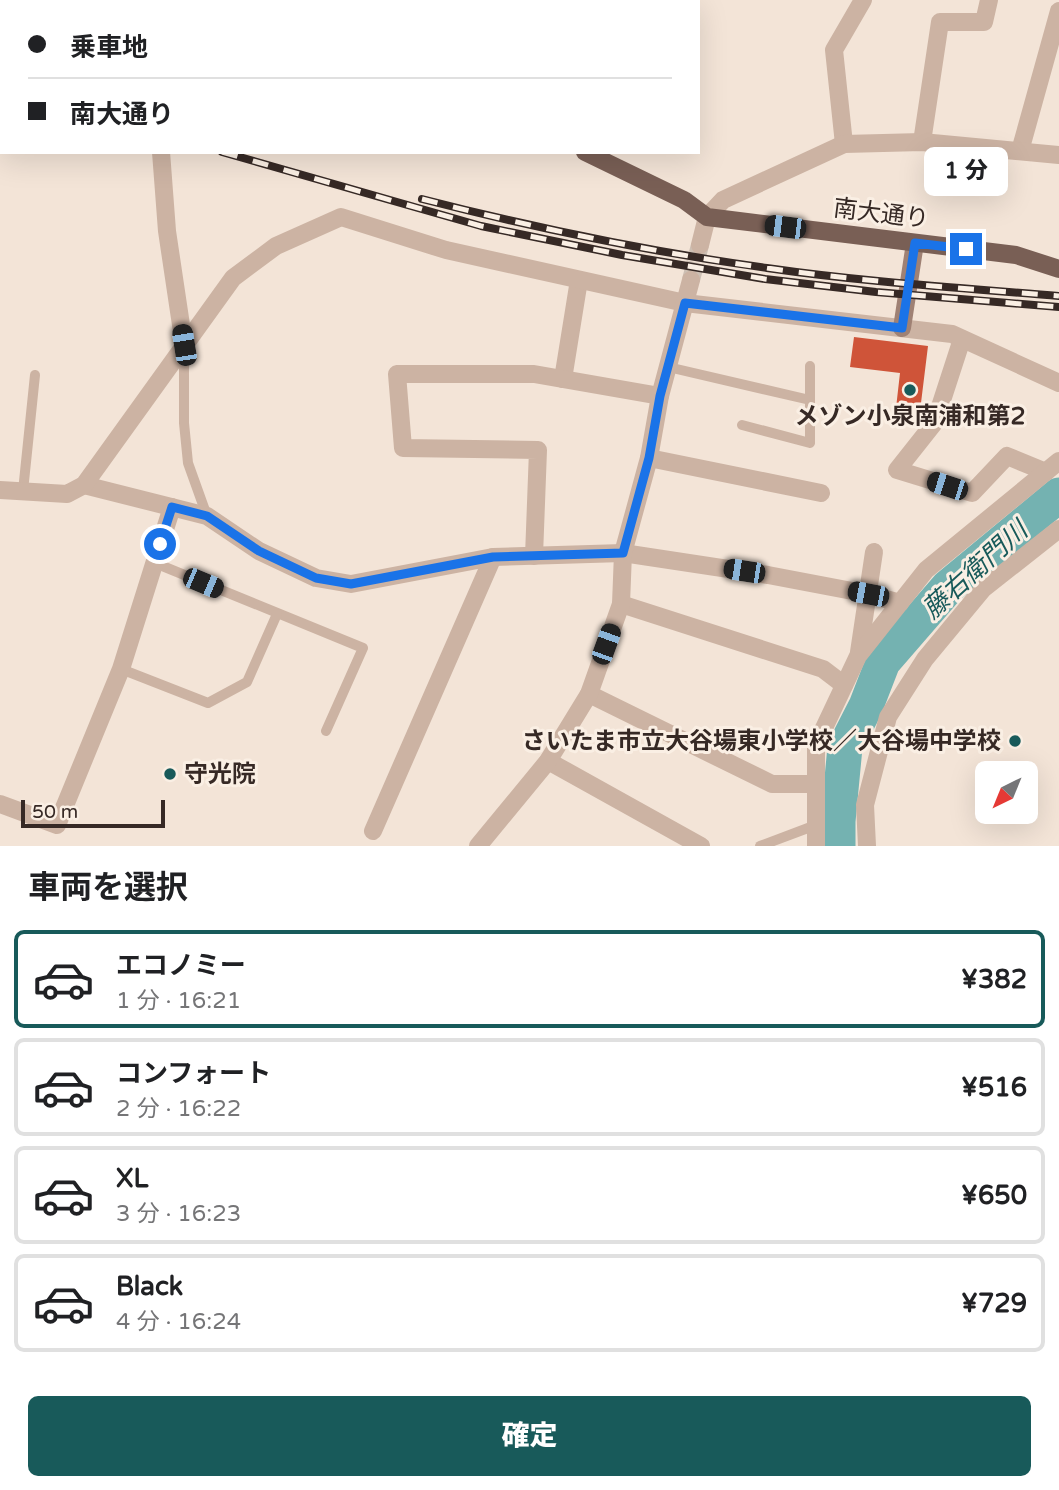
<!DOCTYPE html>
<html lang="ja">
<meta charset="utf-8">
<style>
body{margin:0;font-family:"Varela Round","Noto Sans JP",sans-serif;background:#f2f2f2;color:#202124;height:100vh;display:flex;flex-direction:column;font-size:26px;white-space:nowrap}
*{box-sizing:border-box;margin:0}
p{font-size:23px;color:#757577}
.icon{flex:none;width:38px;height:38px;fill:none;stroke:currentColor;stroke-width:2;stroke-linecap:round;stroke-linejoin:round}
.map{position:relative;height:846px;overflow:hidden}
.details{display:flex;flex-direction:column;background:#fff;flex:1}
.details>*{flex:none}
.top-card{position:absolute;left:0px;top:0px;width:700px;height:154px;box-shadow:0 7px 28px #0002;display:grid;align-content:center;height:154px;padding:0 28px;background:#fff}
.needle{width:46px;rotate:223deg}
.buttons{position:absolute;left:975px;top:761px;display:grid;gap:14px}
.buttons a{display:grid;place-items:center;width:63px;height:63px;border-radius:10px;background:#fff;box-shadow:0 7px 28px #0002;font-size:35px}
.scale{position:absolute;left:21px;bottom:18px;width:144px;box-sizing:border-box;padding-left:7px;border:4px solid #362925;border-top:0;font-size:19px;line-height:24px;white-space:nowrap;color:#362925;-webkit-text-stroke:5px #faefe4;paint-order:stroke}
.end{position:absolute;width:32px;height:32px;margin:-16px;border:9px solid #1a73e8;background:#fff;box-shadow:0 0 0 4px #fff}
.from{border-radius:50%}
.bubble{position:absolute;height:49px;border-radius:10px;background:#fff;box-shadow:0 7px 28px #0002;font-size:23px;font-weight:800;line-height:49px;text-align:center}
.car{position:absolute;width:21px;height:42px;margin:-21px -10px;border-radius:9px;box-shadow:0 0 5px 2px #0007;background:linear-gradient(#222 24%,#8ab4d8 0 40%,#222 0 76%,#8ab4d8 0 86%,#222 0)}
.top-card b{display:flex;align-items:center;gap:24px;height:66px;font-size:26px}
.top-card b+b{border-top:2px solid #e0e0e0}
.top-card i{width:18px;height:18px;background:#202124}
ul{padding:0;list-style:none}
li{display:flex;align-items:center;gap:21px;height:98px;margin:0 14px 10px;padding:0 14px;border:4px solid #e0e0e0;border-radius:10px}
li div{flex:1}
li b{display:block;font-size:26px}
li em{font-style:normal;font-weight:800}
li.on{border-color:#185a5a}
li>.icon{width:63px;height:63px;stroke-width:1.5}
h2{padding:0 28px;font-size:32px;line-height:84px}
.button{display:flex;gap:14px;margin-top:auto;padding:14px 28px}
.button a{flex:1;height:80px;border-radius:10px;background:#185a5a;color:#fff;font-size:28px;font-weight:800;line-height:80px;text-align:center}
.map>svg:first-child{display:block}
</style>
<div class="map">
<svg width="1059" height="846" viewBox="0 0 1059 846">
<rect width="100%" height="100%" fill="#f3e4d7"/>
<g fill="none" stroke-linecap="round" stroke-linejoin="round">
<!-- river -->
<path stroke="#74b2b1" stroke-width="35" d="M 838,846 L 838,821 L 845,747 L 866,706 L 883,662 L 948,587 L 1059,495"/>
</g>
<!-- building -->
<path fill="#cf5439" d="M 854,337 L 928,346 L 920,411 L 896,408 L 900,373 L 850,367 Z"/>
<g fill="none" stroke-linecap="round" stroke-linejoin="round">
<!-- street-tunnel -->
<path stroke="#cdbfb3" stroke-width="18" stroke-dasharray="18 9" stroke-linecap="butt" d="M 691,280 L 700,245"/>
<!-- lane -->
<g stroke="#ccb3a3" stroke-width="10">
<path d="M 184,349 L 184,423 L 188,463 L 207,516"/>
<path d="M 668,367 L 810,400"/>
<path d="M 742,425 L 810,443 L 810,366"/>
<path d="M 23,491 L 35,375"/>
<path d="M 155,563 L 363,648 L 326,731"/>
<path d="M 121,669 L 208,703 L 247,682 L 277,614"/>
<path d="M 760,846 L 816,825"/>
</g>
<!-- street -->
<g stroke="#ccb3a3" stroke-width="18">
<path d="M 147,0 L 147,2"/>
<path d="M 308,2 L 308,0"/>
<path d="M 454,2 L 455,0"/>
<path d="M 612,2 L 613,0"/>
<path d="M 922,142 L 940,22 L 984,22 L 989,0"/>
<path d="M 844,144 L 834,50 L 863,0"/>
<path d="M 1020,151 L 1059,11"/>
<path d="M 161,152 L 167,231 L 184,345"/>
<path d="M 700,245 L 707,217 L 723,200 L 844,144 L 922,142 L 1059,155"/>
<path d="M 962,339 L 935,422 L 897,470 L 972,493 L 1007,456 L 1046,472"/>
<path d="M 563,379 L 579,280"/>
<path d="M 649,458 L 821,493"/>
<path d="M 84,485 L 207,516 L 259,551 L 316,578 L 351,584 L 493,557 L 623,553 L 768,575 L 868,594 L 900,603"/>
<path d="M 0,490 L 67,494 L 84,485 L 233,278 L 276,246 L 341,217 L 446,250 L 685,303 L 952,334 L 1059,383"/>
<path d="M 534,556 L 538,450 L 403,448 L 397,374 L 534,374 L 660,396"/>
<path d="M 621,604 L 823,669 L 844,685"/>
<path d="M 859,652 L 874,552"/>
<path d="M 589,694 L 772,784 L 815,784"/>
<path d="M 548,761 L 701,846"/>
<path d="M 0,804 L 57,825 L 121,669 L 172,507"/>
<path d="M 373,831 L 493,557"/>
<path d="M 478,846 L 548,761 L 589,694 L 621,604 L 623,553 L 649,458 L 660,396 L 691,280"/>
<path d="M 816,846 L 816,745 L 858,656 L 926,570 L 1059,461"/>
<path d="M 867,846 L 865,805 L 888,717 L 925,659 L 983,589 L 1059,529"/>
</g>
<!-- secondary -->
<path stroke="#9f8174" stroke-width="18" d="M 902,328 L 915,243"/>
<!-- primary -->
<g stroke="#795f55" stroke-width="18">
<path d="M 267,0 L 270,2"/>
<path d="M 585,152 L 684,200 L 707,217 L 1016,255 L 1059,269"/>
</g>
<defs>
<g id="rail">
<path d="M 0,75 L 2,76"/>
<path d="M 222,152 L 481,226 L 622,255 L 765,279 L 876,292 L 1059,307"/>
<path d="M 422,199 C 535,228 651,252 767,268 C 864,282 962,288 1059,296"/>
</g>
</defs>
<!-- rail casing -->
<use href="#rail" stroke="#362925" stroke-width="8"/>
<!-- rail -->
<use href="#rail" stroke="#faefe4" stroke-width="5" stroke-dasharray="16" stroke-linecap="butt"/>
</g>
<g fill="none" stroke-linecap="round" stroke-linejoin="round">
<!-- route -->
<path stroke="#1a73e8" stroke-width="9" d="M 160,544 L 172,507 L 207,516 L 259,551 L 316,578 L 351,584 L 493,557 L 623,553 L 649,458 L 660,396 L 685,303 L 902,328 L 915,243 L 966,249"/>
</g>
<!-- markers -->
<g fill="#185a5a" stroke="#faefe4" stroke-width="2.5">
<circle cx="910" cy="390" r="7"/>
<circle cx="1015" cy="741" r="7"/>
<circle cx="170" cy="774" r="7"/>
</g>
<g text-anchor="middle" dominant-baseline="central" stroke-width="6" stroke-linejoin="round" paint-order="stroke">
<!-- street labels -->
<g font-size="24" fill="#362925" stroke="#faefe4">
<text transform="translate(881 214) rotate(7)">南大通り</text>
</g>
<!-- poi labels -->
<g font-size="24" font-weight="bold" fill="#362925" stroke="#faefe4">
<text x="910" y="416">メゾン小泉南浦和第2</text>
<text x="1001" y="741" text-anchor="end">さいたま市立大谷場東小学校／大谷場中学校</text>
<text x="184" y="774" text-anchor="start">守光院</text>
</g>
<!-- water labels -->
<g font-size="26" font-style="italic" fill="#185a5a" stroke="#faefe4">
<text transform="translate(975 570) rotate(-42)">藤右衛門川</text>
</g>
</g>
</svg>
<div class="buttons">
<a><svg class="needle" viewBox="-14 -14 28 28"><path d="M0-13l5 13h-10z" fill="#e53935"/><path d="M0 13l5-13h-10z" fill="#757577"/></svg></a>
</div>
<div class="scale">50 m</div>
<i class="end from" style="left:160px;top:544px"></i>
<i class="end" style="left:966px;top:249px"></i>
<div class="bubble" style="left:924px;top:147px;width:84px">1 分</div>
<i class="car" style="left:785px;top:227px;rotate:277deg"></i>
<i class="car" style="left:184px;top:345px;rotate:351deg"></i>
<i class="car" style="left:947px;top:486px;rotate:288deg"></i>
<i class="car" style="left:744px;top:571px;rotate:279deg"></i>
<i class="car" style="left:203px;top:583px;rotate:113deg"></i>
<i class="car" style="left:868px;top:594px;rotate:281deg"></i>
<i class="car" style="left:606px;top:644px;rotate:20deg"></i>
<div class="top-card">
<b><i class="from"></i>乗車地</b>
<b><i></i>南大通り</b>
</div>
</div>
<section class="details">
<h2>車両を選択</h2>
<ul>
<li class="on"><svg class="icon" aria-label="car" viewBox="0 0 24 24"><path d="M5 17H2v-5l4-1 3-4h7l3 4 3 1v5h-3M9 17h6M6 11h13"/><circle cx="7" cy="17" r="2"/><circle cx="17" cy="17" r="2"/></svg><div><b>エコノミー</b><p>1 分 · 16:21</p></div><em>¥382</em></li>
<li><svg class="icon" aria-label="car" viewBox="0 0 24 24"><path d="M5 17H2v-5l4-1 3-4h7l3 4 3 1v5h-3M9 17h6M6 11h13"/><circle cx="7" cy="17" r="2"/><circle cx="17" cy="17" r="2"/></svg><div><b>コンフォート</b><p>2 分 · 16:22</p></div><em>¥516</em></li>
<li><svg class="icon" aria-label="car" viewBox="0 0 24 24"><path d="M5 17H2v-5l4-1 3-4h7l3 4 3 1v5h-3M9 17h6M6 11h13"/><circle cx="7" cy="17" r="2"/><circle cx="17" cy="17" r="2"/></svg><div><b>XL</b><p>3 分 · 16:23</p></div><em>¥650</em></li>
<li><svg class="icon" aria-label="car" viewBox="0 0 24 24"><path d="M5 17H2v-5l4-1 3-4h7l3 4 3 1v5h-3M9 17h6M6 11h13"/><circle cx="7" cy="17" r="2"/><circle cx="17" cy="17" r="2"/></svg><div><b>Black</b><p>4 分 · 16:24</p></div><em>¥729</em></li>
</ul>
<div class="button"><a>確定</a></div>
</section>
